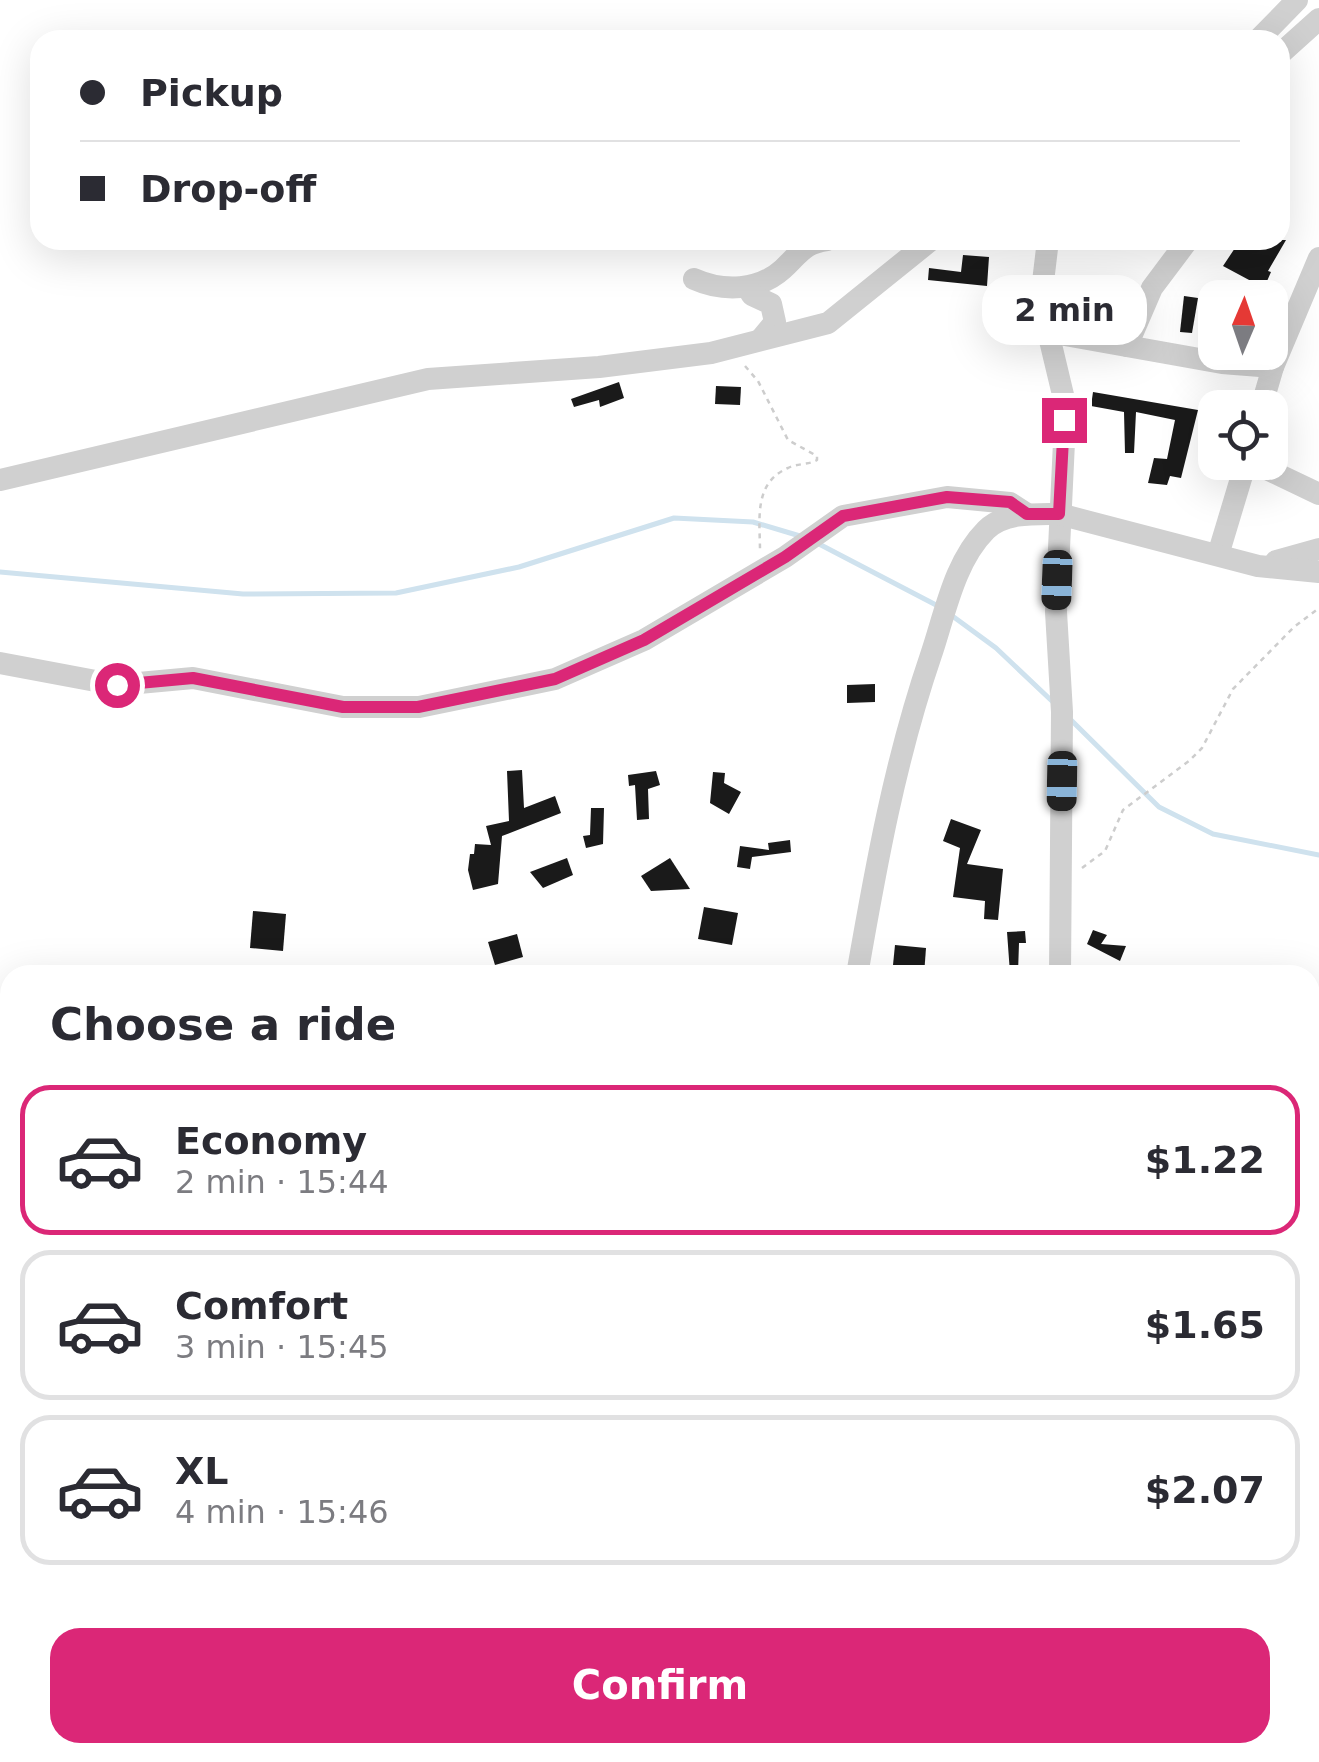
<!DOCTYPE html>
<meta charset="utf-8">
<style>
body{margin:0;font-family:"DejaVu Sans",sans-serif;background:#f2f2f3;color:#2b2b33;height:100vh;display:flex;flex-direction:column;font-size:38px;white-space:nowrap}
*{box-sizing:border-box;margin:0}
p{font-size:32px;color:#7c7c81}
.icon{flex:none;width:55px;height:55px;fill:none;stroke:currentColor;stroke-width:2;stroke-linecap:round;stroke-linejoin:round}
.map{position:relative;flex:1;overflow:hidden}
.details{position:absolute;left:0px;top:965px;width:1320px;height:798px;display:flex;flex-direction:column;background:#fff;border-radius:30px 30px 0 0;box-shadow:0 10px 40px #0002}
.details>*{flex:none}
.top-card{position:absolute;left:30px;top:30px;width:1260px;height:220px;border-radius:30px;box-shadow:0 10px 40px #0002;display:grid;align-content:center;height:220px;padding:0 50px;background:#fff}
.needle{width:65px;rotate:2deg}
.controls{position:absolute;left:1198px;top:280px;display:grid;gap:20px}
.controls a{display:grid;place-items:center;width:90px;height:90px;border-radius:20px;background:#fff;box-shadow:0 10px 40px #0002;font-size:50px}
.end{position:absolute;width:45px;height:45px;margin:-22px;border:12px solid #db2777;background:#fff;box-shadow:0 0 0 5px #fff}
.from{border-radius:50%}
.bubble{position:absolute;height:70px;border-radius:30px;background:#fff;box-shadow:0 10px 40px #0002;font-size:32px;font-weight:600;line-height:70px;text-align:center}
.car{position:absolute;width:30px;height:60px;margin:-30px -15px;border-radius:12px;box-shadow:0 0 8px 2px #0007;background:linear-gradient(#222 24%,#8ab4d8 0 40%,#222 0 76%,#8ab4d8 0 86%,#222 0)}
.top-card b{display:flex;align-items:center;gap:35px;height:95px;font-size:38px}
.top-card b+b{border-top:2px solid #e1e1e2}
.top-card i{width:25px;height:25px;background:#2b2b33}
ul{padding:0;list-style:none}
li{display:flex;align-items:center;gap:30px;height:150px;margin:0 20px 15px;padding:0 30px;border:5px solid #e1e1e2;border-radius:30px}
li div{flex:1}
li b{display:block;font-size:38px}
li em{font-style:normal;font-weight:600}
li.active{border-color:#db2777}
li>.icon{width:90px;height:90px;stroke-width:1.5}
h2{padding:0 50px;font-size:45px;line-height:120px}
.cta{display:flex;gap:20px;margin-top:auto;padding:20px 50px}
.cta a{flex:1;height:115px;border-radius:30px;background:#db2777;color:#fff;font-size:40px;font-weight:600;line-height:115px;text-align:center}
.map>svg:first-child{display:block}
</style>
<div class="map">
<svg width="1319" height="1762" viewBox="0 0 1319 1762">
<rect width="100%" height="100%" fill="#fff"/>
<g fill="none" stroke-linecap="round" stroke-linejoin="round">
<!-- stream -->
<g stroke="#cfe2ee" stroke-width="5">
<path d="M 819,544 L 938,606"/>
<path d="M 0,572 L 243,594 L 396,593 L 519,567 L 674,518 L 753,522 L 800,536"/>
<path d="M 951,615 L 996,648 L 1053,702"/>
<path d="M 1071,720 L 1159,807 L 1213,834 L 1319,855"/>
</g>
</g>
<!-- building -->
<g fill="#1a1a1a">
<path d="M 1251,240 L 1286,240 L 1268,271 L 1271,272 L 1264,288 L 1223,266 L 1237,245 L 1246,249 Z"/>
<path d="M 963,255 L 989,257 L 987,286 L 928,280 L 929,268 L 961,272 Z"/>
<path d="M 1184,296 L 1198,298 L 1192,333 L 1180,332 Z"/>
<path d="M 619,382 L 624,398 L 600,407 L 599,400 L 574,407 L 571,399 Z"/>
<path d="M 716,386 L 741,387 L 740,405 L 715,404 Z"/>
<path d="M 1093,392 L 1198,410 L 1181,478 L 1170,476 L 1167,485 L 1148,483 L 1154,458 L 1167,459 L 1175,420 L 1136,412 L 1134,453 L 1125,453 L 1124,412 L 1091,406 Z"/>
<path d="M 875,684 L 875,702 L 847,703 L 847,685 Z"/>
<path d="M 522,770 L 524,808 L 555,796 L 561,813 L 502,836 L 498,884 L 473,890 L 468,870 L 470,854 L 474,854 L 475,844 L 491,845 L 486,826 L 509,821 L 507,771 Z"/>
<path d="M 656,771 L 660,785 L 648,789 L 649,819 L 637,820 L 635,785 L 629,786 L 628,775 Z"/>
<path d="M 713,772 L 725,773 L 724,783 L 741,792 L 729,814 L 710,803 Z"/>
<path d="M 591,808 L 604,808 L 603,844 L 586,848 L 583,836 L 590,835 Z"/>
<path d="M 951,819 L 981,830 L 967,864 L 1003,869 L 998,920 L 984,919 L 985,901 L 953,897 L 960,848 L 943,841 Z"/>
<path d="M 790,840 L 791,852 L 752,857 L 750,869 L 737,867 L 740,846 L 769,850 L 768,843 Z"/>
<path d="M 567,858 L 573,875 L 543,888 L 530,872 Z"/>
<path d="M 670,858 L 690,889 L 651,891 L 641,876 Z"/>
<path d="M 704,907 L 738,913 L 732,945 L 698,939 Z"/>
<path d="M 253,911 L 286,914 L 283,951 L 250,948 Z"/>
<path d="M 1093,930 L 1107,935 L 1101,944 L 1126,946 L 1120,961 L 1087,944 Z"/>
<path d="M 1025,931 L 1026,943 L 1019,943 L 1018,973 L 1010,973 L 1007,932 Z"/>
<path d="M 517,934 L 523,957 L 495,965 L 488,942 Z"/>
<path d="M 895,945 L 926,948 L 924,975 L 892,975 Z"/>
</g>
<g fill="none" stroke-linecap="round" stroke-linejoin="round">
<!-- path -->
<g stroke="#cdcdcd" stroke-width="2.5" stroke-dasharray="5 5" stroke-linecap="butt">
<path d="M 745,366 L 758,381 L 788,440 L 817,456 L 817,460 C 809,465 798,463 788,468 C 753,483 760,520 760,551"/>
<path d="M 1082,868 L 1105,851 L 1123,810 L 1189,761 L 1202,748 L 1233,689 L 1294,627 L 1319,608"/>
<path d="M 1310,1260 L 1319,1260"/>
</g>
<!-- minor -->
<g stroke="#d0d0d0" stroke-width="22">
<path d="M 1258,40 L 1297,0"/>
<path d="M 1280,54 L 1319,19"/>
<path d="M 1048,240 L 1043,282 L 1048,332 L 1064,399 L 1064,442 L 1056,612 L 1062,712 L 1060,975"/>
<path d="M 694,279 C 723,292 759,291 783,269 C 799,254 804,243 827,240"/>
<path d="M 747,287 L 752,295 L 771,304 L 775,322 L 760,340"/>
<path d="M 1048,332 L 1222,363 L 1273,367"/>
<path d="M 1127,346 L 1152,288 L 1188,240"/>
<path d="M 1261,408 L 1273,367 L 1319,258"/>
<path d="M 1252,462 L 1319,494"/>
<path d="M 0,480 L 428,379 L 599,367 L 711,353 L 828,323 L 931,240"/>
<path d="M 1218,555 L 1246,462"/>
<path d="M 1276,561 L 1319,549"/>
<path d="M 0,663 L 117,685 L 193,678 L 343,707 L 419,707 L 555,679 L 644,640 L 785,557 L 843,516 L 947,497 L 1010,503 L 1027,514"/>
<path d="M 857,975 C 876,866 895,760 931,655 C 945,614 954,562 986,530 C 1004,512 1036,514 1059,514 L 1258,566 L 1319,572"/>
<path d="M 1310,1104 L 1319,1133"/>
<path d="M 1310,1337 L 1319,1341"/>
</g>
</g>
<g fill="none" stroke-linecap="round" stroke-linejoin="round">
<!-- route -->
<path stroke="#db2777" stroke-width="12" d="M 117,685 L 193,678 L 343,707 L 418,707 L 555,679 L 644,640 L 785,557 L 843,516 L 947,497 L 1010,502 L 1027,514 L 1059,514 L 1064,420"/>
</g>
</svg>
<div class="controls">
<a><svg class="needle" viewBox="-14 -14 28 28"><path d="M0-13l5 13h-10z" fill="#e53935"/><path d="M0 13l5-13h-10z" fill="#7c7c81"/></svg></a>
<a><svg class="icon" aria-label="locate" viewBox="0 0 24 24"><circle cx="12" cy="12" r="6"/><path d="M12 2v4M12 18v4M2 12h4M18 12h4"/></svg></a>
</div>
<i class="end from" style="left:117px;top:685px"></i>
<i class="end" style="left:1064px;top:420px"></i>
<div class="bubble" style="left:982px;top:275px;width:165px">2 min</div>
<i class="car" style="left:1057px;top:580px;rotate:182deg"></i>
<i class="car" style="left:1062px;top:781px;rotate:181deg"></i>
<div class="top-card">
<b><i class="from"></i>Pickup</b>
<b><i></i>Drop-off</b>
</div>
<section class="details">
<h2>Choose a ride</h2>
<ul>
<li class="active"><svg class="icon" aria-label="car" viewBox="0 0 24 24"><path d="M5 17H2v-5l4-1 3-4h7l3 4 3 1v5h-3M9 17h6M6 11h13"/><circle cx="7" cy="17" r="2"/><circle cx="17" cy="17" r="2"/></svg><div><b>Economy</b><p>2 min · 15:44</p></div><em>$1.22</em></li>
<li><svg class="icon" aria-label="car" viewBox="0 0 24 24"><path d="M5 17H2v-5l4-1 3-4h7l3 4 3 1v5h-3M9 17h6M6 11h13"/><circle cx="7" cy="17" r="2"/><circle cx="17" cy="17" r="2"/></svg><div><b>Comfort</b><p>3 min · 15:45</p></div><em>$1.65</em></li>
<li><svg class="icon" aria-label="car" viewBox="0 0 24 24"><path d="M5 17H2v-5l4-1 3-4h7l3 4 3 1v5h-3M9 17h6M6 11h13"/><circle cx="7" cy="17" r="2"/><circle cx="17" cy="17" r="2"/></svg><div><b>XL</b><p>4 min · 15:46</p></div><em>$2.07</em></li>
</ul>
<div class="cta"><a>Confirm</a></div>
</section>
</div>
